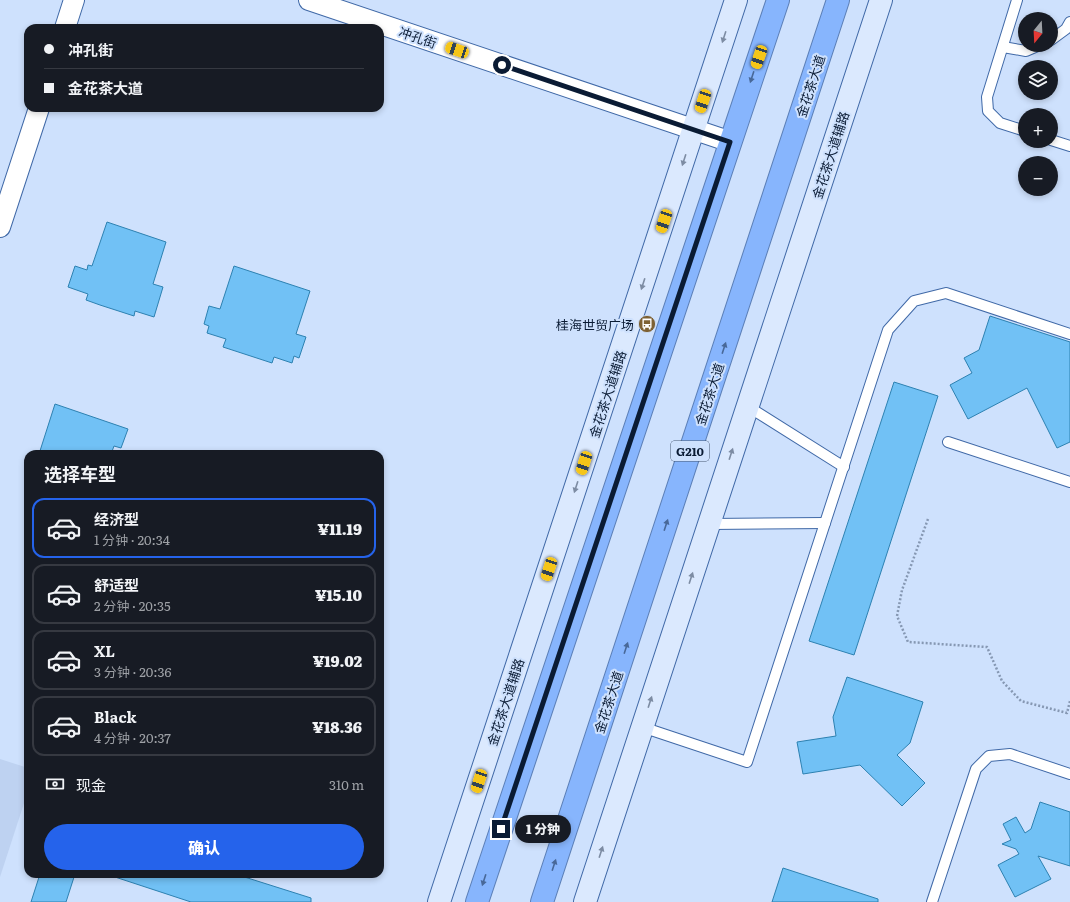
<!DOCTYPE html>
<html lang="zh">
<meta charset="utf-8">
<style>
body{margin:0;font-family:Literata,"Noto Sans SC",serif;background:#242831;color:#f1f3f6;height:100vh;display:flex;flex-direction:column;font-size:15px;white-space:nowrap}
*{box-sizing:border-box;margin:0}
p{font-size:13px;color:#9ea1a6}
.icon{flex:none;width:22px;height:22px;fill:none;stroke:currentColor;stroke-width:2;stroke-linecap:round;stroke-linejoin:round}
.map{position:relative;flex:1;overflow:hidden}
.details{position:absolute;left:24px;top:450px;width:360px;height:428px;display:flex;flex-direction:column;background:#171b24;border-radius:12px;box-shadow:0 2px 6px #0003}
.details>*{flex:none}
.banner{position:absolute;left:24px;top:24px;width:360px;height:88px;border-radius:12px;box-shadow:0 2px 6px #0003;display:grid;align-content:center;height:88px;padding:0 20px;background:#171b24}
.needle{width:26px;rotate:198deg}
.buttons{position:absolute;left:1018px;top:12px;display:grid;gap:8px}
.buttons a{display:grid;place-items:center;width:40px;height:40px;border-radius:50%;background:#171b24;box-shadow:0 2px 6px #0003;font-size:20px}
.end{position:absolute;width:18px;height:18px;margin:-9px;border:5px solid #0a1b34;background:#fff;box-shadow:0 0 0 2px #fff}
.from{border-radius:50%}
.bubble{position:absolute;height:28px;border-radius:14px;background:#171b24;box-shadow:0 2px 6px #0003;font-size:13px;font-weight:800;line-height:28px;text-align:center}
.car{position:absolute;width:12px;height:24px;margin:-12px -6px;border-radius:5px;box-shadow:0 0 3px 1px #0007;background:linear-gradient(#f5c518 24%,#345 0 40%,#f5c518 0 76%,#345 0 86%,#f5c518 0)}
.banner b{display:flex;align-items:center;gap:14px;height:38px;font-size:15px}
.banner b+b{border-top:1px solid #363941}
.banner i{width:10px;height:10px;background:#f1f3f6}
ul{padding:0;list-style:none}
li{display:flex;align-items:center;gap:12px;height:60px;margin:0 8px 6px;padding:0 12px;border:2px solid #363941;border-radius:12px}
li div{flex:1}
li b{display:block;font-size:15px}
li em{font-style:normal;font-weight:800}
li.current{border-color:#2563eb}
li>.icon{width:36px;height:36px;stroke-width:1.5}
h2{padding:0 20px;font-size:18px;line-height:48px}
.pay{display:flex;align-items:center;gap:10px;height:44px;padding:0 20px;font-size:15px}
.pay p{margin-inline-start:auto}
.primary-button{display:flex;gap:8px;margin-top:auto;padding:8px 20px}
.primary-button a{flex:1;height:46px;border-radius:24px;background:#2563eb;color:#fff;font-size:16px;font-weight:800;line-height:46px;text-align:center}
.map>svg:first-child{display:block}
</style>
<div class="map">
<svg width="1070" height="902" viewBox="0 0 1070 902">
<rect width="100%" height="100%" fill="#cee1fd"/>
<!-- built -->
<path fill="#bed2f1" d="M 0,759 L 28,768 L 28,791 L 0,877 Z"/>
<!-- building -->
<g fill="#71c1f5" stroke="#2d81b1">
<path d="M 107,222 L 166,242 L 153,284 L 163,287 L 154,317 L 135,311 L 134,316 L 100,305 L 86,300 L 88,294 L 68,287 L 75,266 L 87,270 L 88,265 L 92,266 Z"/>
<path d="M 234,266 L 310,291 L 296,334 L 306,337 L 299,358 L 294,356 L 292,363 L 274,357 L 272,363 L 223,347 L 226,339 L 207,333 L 209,326 L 204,324 L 209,306 L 220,309 Z"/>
<path d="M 990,316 L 1070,342 L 1070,442 L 1057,448 L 1027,388 L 968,419 L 950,385 L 972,373 L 964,358 L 979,350 Z"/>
<path d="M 894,382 L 938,396 L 854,655 L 809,641 Z"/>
<path d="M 55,404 L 128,429 L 121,448 L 114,446 L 111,454 L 39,454 Z"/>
<path d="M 847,677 L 923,702 L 910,743 L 897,755 L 925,783 L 902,806 L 860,765 L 803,774 L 797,742 L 836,736 L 833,717 Z"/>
<path d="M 1040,802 L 1070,812 L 1070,866 L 1038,856 L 1051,879 L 1015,897 L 998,865 L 1019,854 L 1016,849 L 1002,844 L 1011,840 L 1003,824 L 1016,817 L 1025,833 L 1031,829 Z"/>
<path d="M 783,868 L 878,899 L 878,902 L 772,902 Z"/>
<path d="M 40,874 L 75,874 L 66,902 L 31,902 Z"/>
<path d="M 116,874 L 235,874 L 311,898 L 311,902 L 191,902 L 115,877 Z"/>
</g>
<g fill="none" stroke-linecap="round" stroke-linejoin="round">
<defs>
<g id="lane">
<path d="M 1017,0 L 987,97 L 988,111 L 1000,123 L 1025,131"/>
<path d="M 1051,40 L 1066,29 L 1070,22"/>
<path d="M 1003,47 L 1026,51 L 1040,45"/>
<path d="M 1051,140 L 1070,146"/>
<path d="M 747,406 L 844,467"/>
<path d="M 948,442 L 1070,482"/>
<path d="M 709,524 L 825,523"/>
<path d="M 642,727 L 747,762 L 888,330 L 914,301 L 946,293 L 1070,334"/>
<path d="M 932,902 L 976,769 L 989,756 L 1010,754 L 1070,774"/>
</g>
<g id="street">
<path d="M 309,0 L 731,142"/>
<path d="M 65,28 L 74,0"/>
<path d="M 0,227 L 39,108"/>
</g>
<g id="secondary">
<path d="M 439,902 L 736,0"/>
<path d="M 585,902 L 881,0"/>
</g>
<g id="highway">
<path d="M 477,902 L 778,0"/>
<path d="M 542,902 L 838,0"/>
</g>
</defs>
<!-- lane casing -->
<use href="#lane" stroke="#4069a7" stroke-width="12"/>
<!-- street casing -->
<use href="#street" stroke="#4069a7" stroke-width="22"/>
<!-- secondary casing -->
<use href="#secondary" stroke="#4069a7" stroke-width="24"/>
<!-- highway casing -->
<use href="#highway" stroke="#5b7fb7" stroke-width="24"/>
<!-- path -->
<path stroke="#8698b3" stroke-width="2.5" stroke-dasharray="2 2" stroke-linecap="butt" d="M 928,519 L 902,590 L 897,616 L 908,642 L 987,647 L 1002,681 L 1021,701 L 1067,713 L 1070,701"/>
<!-- lane -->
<use href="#lane" stroke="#fff" stroke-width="10"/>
<!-- street -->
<use href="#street" stroke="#fff" stroke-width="20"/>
<!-- secondary -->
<use href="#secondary" stroke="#dbe9fe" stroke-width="22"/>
<!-- highway -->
<use href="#highway" stroke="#87b5fd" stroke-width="22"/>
</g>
<!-- one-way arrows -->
<defs><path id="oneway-solid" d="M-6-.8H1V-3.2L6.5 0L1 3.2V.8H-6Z"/></defs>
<g fill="#7d8ca3">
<use href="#oneway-solid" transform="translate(724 37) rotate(108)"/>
<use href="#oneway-solid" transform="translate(684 160) rotate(108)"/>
<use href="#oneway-solid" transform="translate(643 284) rotate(108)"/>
<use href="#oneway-solid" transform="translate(731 454) rotate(-72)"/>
<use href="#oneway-solid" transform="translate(576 487) rotate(108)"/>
<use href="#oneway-solid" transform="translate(691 578) rotate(-72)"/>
<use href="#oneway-solid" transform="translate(650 702) rotate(-72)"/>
<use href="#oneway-solid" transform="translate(601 852) rotate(-72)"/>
</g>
<g fill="#486898">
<use href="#oneway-solid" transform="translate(752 77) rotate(108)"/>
<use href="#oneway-solid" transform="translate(724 348) rotate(-72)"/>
<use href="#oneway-solid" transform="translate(666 525) rotate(-72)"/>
<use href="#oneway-solid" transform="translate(626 648) rotate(-72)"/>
<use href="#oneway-solid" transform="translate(554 865) rotate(-72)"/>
<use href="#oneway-solid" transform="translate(484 880) rotate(108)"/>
</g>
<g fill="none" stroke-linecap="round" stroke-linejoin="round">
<!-- route -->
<path stroke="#0a1b34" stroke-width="5" d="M 501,829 L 730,142 L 502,65"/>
</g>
<!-- icons -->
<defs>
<symbol id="bus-disc" viewBox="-11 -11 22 22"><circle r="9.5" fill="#7d6134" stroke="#cee1fd"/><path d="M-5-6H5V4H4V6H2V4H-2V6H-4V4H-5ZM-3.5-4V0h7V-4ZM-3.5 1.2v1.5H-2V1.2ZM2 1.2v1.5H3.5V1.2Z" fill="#fff"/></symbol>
</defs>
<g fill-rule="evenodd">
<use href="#bus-disc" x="637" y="314" width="20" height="20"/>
</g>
<g text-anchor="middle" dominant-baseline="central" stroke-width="4" stroke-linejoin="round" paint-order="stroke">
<!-- shield labels -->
<rect fill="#cee1fd" stroke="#455670" stroke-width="1" x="671" y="441" width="38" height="20" rx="3"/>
<g font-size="12" font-weight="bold" fill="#0a1b34">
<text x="690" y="451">G210</text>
</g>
<!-- street labels -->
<g font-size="13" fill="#0a1b34" stroke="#cee1fd">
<text transform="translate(418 37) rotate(19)">冲孔街</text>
<text transform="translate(810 86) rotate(-72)">金花茶大道</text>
<text transform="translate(830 155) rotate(-72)">金花茶大道辅路</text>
<text transform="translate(607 394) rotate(-72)">金花茶大道辅路</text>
<text transform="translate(709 394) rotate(-72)">金花茶大道</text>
<text transform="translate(505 702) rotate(-72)">金花茶大道辅路</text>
<text transform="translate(608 702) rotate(-72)">金花茶大道</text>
</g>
<!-- poi labels -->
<g font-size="13" fill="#0a1b34" stroke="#cee1fd" text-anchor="end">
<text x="634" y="324">桂海世贸广场</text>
</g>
</g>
</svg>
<div class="buttons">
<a><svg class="needle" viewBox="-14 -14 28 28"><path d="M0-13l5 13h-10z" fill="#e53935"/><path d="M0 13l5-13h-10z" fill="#9ea1a6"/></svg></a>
<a><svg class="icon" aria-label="layers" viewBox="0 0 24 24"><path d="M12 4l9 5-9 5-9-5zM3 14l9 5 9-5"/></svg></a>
<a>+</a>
<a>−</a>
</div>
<i class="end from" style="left:502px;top:65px"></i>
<i class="end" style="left:501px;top:829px"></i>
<div class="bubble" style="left:515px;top:815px;width:56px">1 分钟</div>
<i class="car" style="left:457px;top:50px;rotate:289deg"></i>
<i class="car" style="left:759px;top:57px;rotate:199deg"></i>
<i class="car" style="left:703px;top:101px;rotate:198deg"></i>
<i class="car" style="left:664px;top:221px;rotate:198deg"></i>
<i class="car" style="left:584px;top:463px;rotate:198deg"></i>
<i class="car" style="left:549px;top:569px;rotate:198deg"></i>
<i class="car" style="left:479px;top:781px;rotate:198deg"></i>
<div class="banner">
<b><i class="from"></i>冲孔街</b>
<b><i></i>金花茶大道</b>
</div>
<section class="details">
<h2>选择车型</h2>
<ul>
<li class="current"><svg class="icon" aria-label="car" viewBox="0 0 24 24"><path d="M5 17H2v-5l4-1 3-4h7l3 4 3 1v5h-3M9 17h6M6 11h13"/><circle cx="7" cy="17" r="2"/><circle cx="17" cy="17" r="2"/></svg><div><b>经济型</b><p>1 分钟 · 20:34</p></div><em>¥11.19</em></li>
<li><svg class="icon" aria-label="car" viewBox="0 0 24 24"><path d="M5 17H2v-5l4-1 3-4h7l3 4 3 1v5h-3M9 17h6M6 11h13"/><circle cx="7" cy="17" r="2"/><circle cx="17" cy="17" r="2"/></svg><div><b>舒适型</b><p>2 分钟 · 20:35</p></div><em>¥15.10</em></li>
<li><svg class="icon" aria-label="car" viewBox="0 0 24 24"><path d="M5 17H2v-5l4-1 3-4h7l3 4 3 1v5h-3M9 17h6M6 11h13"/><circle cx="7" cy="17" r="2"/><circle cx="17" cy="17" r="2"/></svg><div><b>XL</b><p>3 分钟 · 20:36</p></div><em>¥19.02</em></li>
<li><svg class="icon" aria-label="car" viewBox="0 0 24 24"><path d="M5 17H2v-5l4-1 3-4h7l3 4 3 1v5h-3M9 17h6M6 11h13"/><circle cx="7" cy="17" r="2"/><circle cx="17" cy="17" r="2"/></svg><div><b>Black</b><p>4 分钟 · 20:37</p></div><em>¥18.36</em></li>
</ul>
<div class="pay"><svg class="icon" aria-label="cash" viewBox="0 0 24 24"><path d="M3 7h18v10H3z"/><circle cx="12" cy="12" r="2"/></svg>现金<p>310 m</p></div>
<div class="primary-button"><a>确认</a></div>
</section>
</div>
